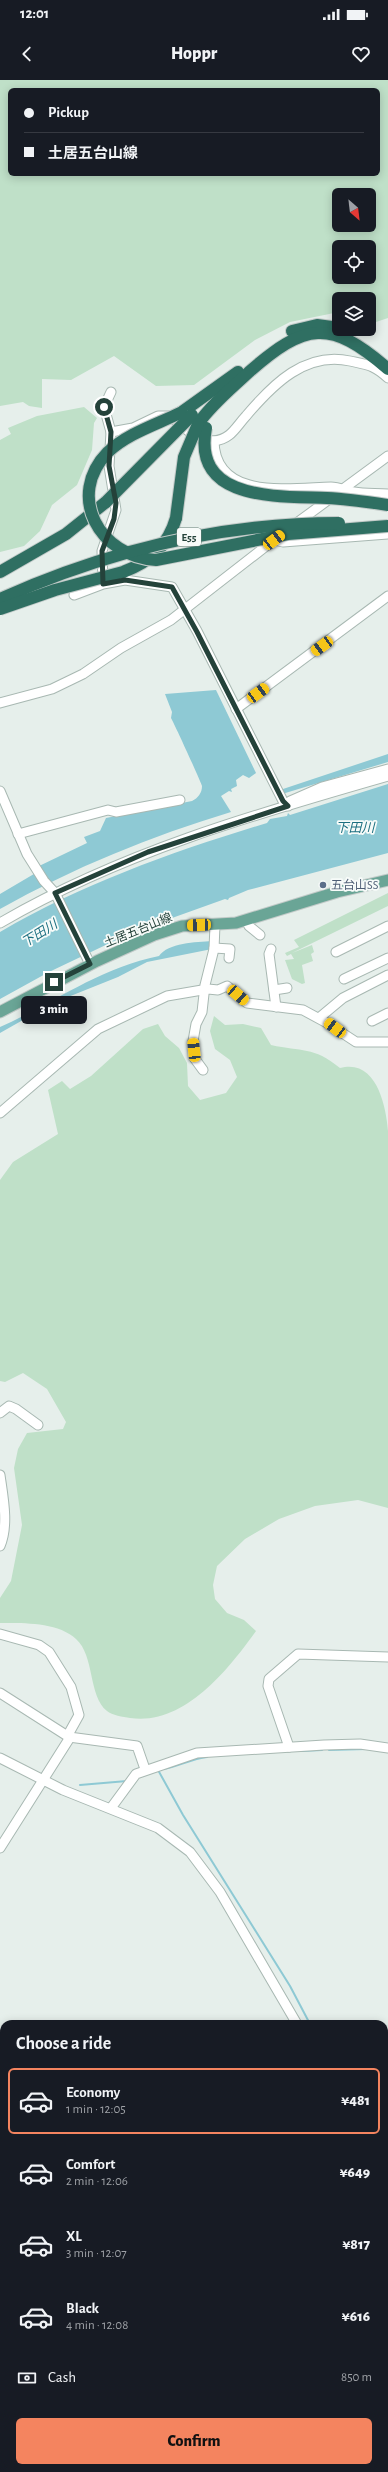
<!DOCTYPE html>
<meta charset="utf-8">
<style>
body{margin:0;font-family:"Alegreya Sans","Noto Sans JP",sans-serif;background:#20242c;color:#f1f3f6;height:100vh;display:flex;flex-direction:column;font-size:15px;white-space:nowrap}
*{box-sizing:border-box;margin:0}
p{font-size:13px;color:#9ea1a6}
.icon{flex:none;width:22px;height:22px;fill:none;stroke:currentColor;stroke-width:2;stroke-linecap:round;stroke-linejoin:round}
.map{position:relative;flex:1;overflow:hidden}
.side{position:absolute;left:0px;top:1940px;width:388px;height:452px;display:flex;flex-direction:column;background:#171b24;border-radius:12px 12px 0 0;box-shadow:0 2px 10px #0003}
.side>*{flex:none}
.banner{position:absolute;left:8px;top:8px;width:372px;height:88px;border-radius:6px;box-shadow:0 2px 10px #0003;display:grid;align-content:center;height:88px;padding:0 16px;background:#171b24}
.needle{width:26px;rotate:152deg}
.buttons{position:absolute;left:332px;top:108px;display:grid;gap:8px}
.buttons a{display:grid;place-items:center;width:44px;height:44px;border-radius:6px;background:#171b24;box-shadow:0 2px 10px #0003;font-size:20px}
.end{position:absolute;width:18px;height:18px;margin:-9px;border:5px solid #24423a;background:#fff;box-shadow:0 0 0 2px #fff}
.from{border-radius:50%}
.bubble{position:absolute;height:28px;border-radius:6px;background:#171b24;box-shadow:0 2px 10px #0003;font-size:13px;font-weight:800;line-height:28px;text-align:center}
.car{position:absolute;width:12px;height:24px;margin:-12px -6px;border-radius:5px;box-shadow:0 0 3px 1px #0007;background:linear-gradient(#f5c518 24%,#345 0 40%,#f5c518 0 76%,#345 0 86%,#f5c518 0)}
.banner b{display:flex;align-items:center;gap:14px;height:38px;font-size:15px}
.banner b+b{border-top:1px solid #363941}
.banner i{width:10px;height:10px;background:#f1f3f6}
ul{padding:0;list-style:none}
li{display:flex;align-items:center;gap:12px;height:66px;margin:0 8px 6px;padding:0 8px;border:2px solid transparent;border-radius:6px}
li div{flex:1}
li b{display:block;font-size:15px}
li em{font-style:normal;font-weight:800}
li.current{border-color:#f4845f}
li>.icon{width:36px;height:36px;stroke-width:1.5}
h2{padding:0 16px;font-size:18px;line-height:48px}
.pay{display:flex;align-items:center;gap:10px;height:44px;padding:0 16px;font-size:15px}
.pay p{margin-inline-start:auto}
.button{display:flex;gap:8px;margin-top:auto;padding:8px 16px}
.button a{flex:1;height:46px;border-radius:6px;background:#f4845f;color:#111;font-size:16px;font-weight:800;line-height:46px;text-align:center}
.status{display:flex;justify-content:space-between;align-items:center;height:28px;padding:0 20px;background:#171b24;direction:ltr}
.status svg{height:11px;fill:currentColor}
header{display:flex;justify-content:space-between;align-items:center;height:52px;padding:0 16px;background:#171b24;font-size:18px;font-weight:800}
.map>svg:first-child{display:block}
</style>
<div class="status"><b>12:01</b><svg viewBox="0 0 49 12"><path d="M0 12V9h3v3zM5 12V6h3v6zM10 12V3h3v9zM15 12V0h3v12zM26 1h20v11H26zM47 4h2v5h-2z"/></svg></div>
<header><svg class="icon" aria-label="back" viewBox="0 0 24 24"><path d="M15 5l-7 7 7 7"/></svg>Hoppr<svg class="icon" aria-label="heart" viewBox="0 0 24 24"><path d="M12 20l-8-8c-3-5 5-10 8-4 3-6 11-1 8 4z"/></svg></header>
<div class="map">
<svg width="388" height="2392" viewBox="0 0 388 2392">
<rect width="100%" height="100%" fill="#e6efeb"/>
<!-- green -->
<g fill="#bfe0c8" fill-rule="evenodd">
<path d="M 0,0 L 388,0 L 388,238 L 370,244 L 369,219 L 339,219 L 339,232 L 290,242 L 255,260 L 194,305 L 156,306 L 114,276 L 71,300 L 42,299 L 42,328 L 29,326 L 23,322 L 0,326 ZM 10,10 L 378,10 L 378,94 L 10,94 ZM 339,115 L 369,115 L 369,145 L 339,145 ZM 339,167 L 369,167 L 369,197 L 339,197 Z"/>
<path d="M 84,327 L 97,338 L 94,343 L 92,370 L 77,405 L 52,425 L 40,451 L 24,466 L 0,472 L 0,360 L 11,354 L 8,348 L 37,336 Z"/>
<path d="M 388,813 L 388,826 L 292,873 L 312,865 L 314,872 L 311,874 L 313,881 L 302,885 L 305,903 L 302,904 L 292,899 L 285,880 L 294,879 L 291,874 L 287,876 L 285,873 L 299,867 L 294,860 Z"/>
<path d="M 214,936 L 225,945 L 243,944 L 261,948 L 271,965 C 302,972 313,966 340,988 C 376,978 386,1025 388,1051 L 388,1428 L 358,1420 L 315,1426 L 279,1439 L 245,1459 L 217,1486 L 213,1505 L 215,1519 L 227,1533 L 244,1540 L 256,1551 C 228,1590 184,1646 130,1638 C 123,1637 112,1635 107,1631 C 88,1616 95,1576 76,1559 C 58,1542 23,1543 0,1543 L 0,1518 L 11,1501 L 22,1445 L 14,1388 L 18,1369 L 27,1353 L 63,1349 L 66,1342 L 47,1309 L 23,1293 L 5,1302 L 0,1301 L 0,1100 L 13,1082 L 58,1054 L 48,1010 L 62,1001 L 70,1009 L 91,996 L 143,949 L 158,944 L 165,956 L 179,968 L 187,983 L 188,1006 L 200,1020 L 226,1013 L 237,997 L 230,980 L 215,969 L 210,951 Z"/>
</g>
<!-- water -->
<g fill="#8ec9d4">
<path d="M 216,610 L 256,693 L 249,698 L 243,695 L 236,700 L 237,706 L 231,709 L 232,712 L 229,711 L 221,716 L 231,732 C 151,756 73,788 0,829 L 0,814 L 39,791 L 37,787 L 87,763 L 84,757 L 100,751 L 106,738 L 192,721 C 198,718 202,713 202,706 C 201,702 175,645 171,638 L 172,632 L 165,614 Z"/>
<path d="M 388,674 L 388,682 L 282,714 L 280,710 Z"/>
<path d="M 388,704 L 388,773 L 248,810 L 229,818 L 228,820 L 225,819 L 133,852 L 49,892 L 0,919 L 0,852 C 84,803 175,771 267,743 L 270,739 L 287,736 L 288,733 L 290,735 Z"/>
<path d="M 212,861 L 212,869 L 147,882 L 118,897 L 53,923 L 0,953 L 0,947 C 54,923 99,888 159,876 C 168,863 196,862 212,861 Z"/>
</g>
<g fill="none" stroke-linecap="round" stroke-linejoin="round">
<!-- stream -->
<g stroke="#8ec9d4" stroke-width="2">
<path d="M 329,1670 L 366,1669"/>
<path d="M 301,1671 L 322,1670"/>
<path d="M 163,1689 C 179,1686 191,1679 207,1677"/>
<path d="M 158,1690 L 183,1735 L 290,1906 L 310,1944"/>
<path d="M 80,1705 L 127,1701"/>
<path d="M 384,2234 L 388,2232"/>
</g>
<defs>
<g id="minor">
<path d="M 111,312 L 104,327 L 111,352 L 133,348 L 158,336 L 169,336 C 187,346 190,360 214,361 C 215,421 291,408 331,407 C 339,407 347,411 354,412 C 365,414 377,413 388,414"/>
<path d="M 214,361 C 231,359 235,348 246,336 C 273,304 306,271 350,281 C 368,285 374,285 388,298"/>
<path d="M 294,445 L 388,376"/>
<path d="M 274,460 L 283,462 L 388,454"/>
<path d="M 103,503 L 102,471 L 116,430 L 109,386 L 111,352"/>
<path d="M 74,515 L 103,504 L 125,500 L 172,507 L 197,551 L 283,721 L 288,726 L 290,721 L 322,707 L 388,689"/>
<path d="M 0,623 L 52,609 L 83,594 L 121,568 L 171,540 L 279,456"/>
<path d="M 236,629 L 388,516"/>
<path d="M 0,711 L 27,774 L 44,801 L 55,813 L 90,884"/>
<path d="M 18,754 L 108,730 L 116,732 L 180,720"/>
<path d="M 246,840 L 249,846 L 260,855"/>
<path d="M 0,843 C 120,773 255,734 388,696"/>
<path d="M 214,868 L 230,869 L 229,878"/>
<path d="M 271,869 L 269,874 L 276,927"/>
<path d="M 336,872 L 388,846"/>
<path d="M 344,899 L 388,878"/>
<path d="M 274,910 L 287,908"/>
<path d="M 319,938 L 343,918 L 388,895"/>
<path d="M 372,941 L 388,933"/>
<path d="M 203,990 L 195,979 L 193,961 L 196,944 L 202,932 L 205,905 L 214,869 L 215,845"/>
<path d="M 0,1033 L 98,949 L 167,916 L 208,909 L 218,910 L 227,906 L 247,923 L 303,930 L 327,943 L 356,962 L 388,962"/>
<path d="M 0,1333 L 9,1326 L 16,1329 L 38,1345"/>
<path d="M 0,1395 C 3,1417 9,1445 0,1466"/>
<path d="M 0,1554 L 39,1565 L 49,1572 L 71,1607 L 79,1635 L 69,1653 L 69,1659 L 0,1768"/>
<path d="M 0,1613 L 69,1657 L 137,1666 L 145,1689"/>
<path d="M 289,1667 L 268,1606 L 269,1599 L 298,1574 L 388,1577"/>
<path d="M 0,1678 L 63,1710 L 158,1748 L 190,1772 L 220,1812 L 297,1944"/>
<path d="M 111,1728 L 136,1694 L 197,1673 L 324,1665 L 360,1664 L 388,1668"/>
<path d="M 384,2095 L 388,2102"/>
<path d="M 384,2246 L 388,2243"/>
<path d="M 0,2283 L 4,2286"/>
<path d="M 159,2388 L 164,2392"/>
<path d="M 82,2392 L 84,2388"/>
</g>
<path id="major" d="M 0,932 L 97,881 L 154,855 L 182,846 L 236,843 L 337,812 L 388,800"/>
<g id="highway">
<path d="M 292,251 L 317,245 L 339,248"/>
<path d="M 182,332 L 238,292"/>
<path d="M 198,344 C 212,324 231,309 249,292 C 305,243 330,238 388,289"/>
<path d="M 0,492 L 66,454 L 106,422"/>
<path d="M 123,492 C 150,482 168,466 176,438"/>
</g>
</defs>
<!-- minor casing -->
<use href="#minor" stroke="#a8b8b2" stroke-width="11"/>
<!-- major casing -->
<use href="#major" stroke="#c2cac8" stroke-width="13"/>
<!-- highway casing -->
<use href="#highway" stroke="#c2cac8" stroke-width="14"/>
<!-- minor -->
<use href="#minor" stroke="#fff" stroke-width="9"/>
<!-- major -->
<use href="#major" stroke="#6aa596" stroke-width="11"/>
<!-- highway -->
<use href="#highway" stroke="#2f6f62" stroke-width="12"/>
<defs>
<g id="highway-bridge">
<path d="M 182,332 C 158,344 128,353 108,372 C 65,416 100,477 156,480 L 288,454 L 388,446"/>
<path d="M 206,348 C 192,422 279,416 327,418 C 348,419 368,422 388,425"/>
<path d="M 106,422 L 192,335"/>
<path d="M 176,438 L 184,377 L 198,344"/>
<path d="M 0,519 C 107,471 221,443 339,443"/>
<path d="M 0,529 L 55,510 L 123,492"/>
</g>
</defs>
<!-- highway-bridge casing -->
<use href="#highway-bridge" stroke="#c2cac8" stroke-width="14" stroke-linecap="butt"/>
<!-- highway-bridge -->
<use href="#highway-bridge" stroke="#2f6f62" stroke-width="12"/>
</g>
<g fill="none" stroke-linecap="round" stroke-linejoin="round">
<!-- route -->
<path stroke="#24423a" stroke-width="5" d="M 54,902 L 90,884 L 55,813 L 148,772 L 288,726 L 283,721 L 197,552 L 172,507 L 125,500 L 103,504 L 102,471 L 114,439 L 116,423 L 109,386 L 111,352 L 104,327"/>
</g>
<!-- markers -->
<circle fill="#5c6f8a" stroke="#f7fbf9" stroke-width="1.5" cx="323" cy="805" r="4"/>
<g text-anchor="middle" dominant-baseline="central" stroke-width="3.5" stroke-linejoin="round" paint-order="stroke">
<!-- shield labels -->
<rect fill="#f7fbf9" stroke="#637a73" stroke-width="1" x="177" y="448" width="24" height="18" rx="3"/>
<g font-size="11" font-weight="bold" fill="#24423a">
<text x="189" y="457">E55</text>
</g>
<!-- service labels -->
<g font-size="12" fill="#4e5e75" stroke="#f7fbf9" text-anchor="start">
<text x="331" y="805">五台山SS</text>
</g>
<!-- street labels -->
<g font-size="12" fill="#24423a" stroke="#f7fbf9">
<text transform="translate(138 850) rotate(-22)">土居五台山線</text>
</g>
<!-- water labels -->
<g font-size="13" font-style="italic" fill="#1c6f80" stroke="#f7fbf9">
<text x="355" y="748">下田川</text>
<text transform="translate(40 854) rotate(-32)">下田川</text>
</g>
</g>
</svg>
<div class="buttons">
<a><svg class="needle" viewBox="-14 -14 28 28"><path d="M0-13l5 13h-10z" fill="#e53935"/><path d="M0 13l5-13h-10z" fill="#9ea1a6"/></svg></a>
<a><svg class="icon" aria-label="locate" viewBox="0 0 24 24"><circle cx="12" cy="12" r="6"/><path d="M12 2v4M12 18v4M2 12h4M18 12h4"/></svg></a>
<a><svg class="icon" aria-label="layers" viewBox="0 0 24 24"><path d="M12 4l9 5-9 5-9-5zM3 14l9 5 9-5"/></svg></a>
</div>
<i class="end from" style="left:104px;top:327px"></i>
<i class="end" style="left:54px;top:902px"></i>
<div class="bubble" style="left:21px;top:916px;width:66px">3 min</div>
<i class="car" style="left:274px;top:460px;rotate:53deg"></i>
<i class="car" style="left:322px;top:566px;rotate:234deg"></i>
<i class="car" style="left:258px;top:613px;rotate:54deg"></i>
<i class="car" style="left:199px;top:845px;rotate:268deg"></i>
<i class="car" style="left:238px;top:915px;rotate:131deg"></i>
<i class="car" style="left:335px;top:948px;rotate:307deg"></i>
<i class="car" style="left:194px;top:970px;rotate:354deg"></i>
<div class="banner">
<b><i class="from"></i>Pickup</b>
<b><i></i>土居五台山線</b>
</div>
<section class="side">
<h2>Choose a ride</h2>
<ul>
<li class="current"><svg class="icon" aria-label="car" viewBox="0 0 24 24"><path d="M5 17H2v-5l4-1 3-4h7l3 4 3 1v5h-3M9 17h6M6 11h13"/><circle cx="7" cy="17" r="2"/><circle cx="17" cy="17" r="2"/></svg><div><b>Economy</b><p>1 min · 12:05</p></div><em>¥481</em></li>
<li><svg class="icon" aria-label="car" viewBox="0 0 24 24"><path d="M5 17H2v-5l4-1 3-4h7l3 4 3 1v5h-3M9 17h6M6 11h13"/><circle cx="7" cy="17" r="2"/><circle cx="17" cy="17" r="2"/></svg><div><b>Comfort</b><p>2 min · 12:06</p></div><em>¥649</em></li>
<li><svg class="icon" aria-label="car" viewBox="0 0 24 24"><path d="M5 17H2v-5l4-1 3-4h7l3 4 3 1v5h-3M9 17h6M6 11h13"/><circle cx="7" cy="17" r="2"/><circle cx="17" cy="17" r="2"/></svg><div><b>XL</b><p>3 min · 12:07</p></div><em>¥817</em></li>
<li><svg class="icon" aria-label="car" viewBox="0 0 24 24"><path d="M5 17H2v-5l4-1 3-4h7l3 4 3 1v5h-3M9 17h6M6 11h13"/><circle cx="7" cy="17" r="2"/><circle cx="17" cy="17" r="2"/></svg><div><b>Black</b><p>4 min · 12:08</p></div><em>¥616</em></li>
</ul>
<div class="pay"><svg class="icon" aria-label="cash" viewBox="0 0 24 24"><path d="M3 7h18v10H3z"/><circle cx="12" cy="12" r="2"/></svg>Cash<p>850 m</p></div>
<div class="button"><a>Confirm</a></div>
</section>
</div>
